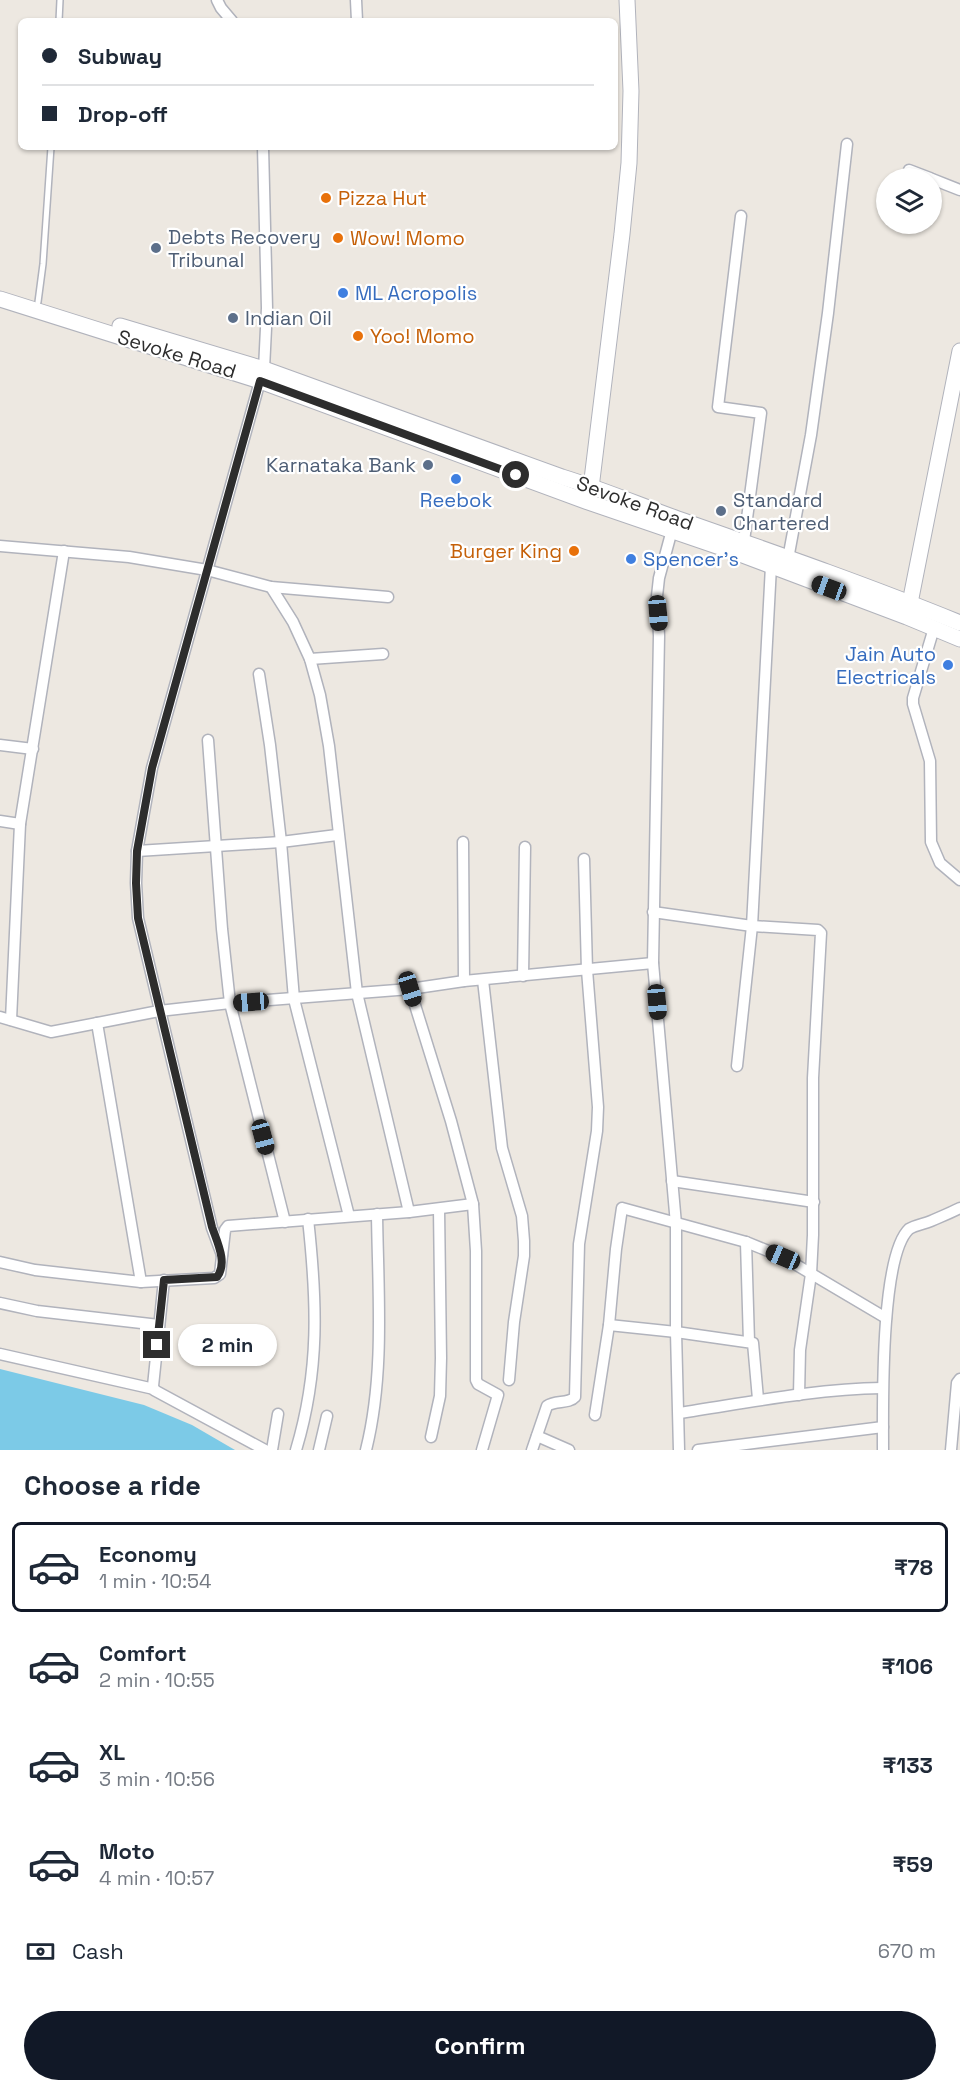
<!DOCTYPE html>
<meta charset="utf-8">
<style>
body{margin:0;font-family:"Space Grotesk",sans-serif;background:#f6f6f7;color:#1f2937;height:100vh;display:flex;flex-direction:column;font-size:22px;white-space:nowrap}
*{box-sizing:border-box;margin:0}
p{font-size:20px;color:#747a83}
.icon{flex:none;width:33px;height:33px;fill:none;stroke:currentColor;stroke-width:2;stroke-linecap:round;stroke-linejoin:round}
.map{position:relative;height:1450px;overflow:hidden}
.details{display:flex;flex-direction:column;background:#fff;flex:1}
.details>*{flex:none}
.banner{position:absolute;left:18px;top:18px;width:600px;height:132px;border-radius:9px;box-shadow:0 2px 4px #0004;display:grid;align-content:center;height:132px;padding:0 24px;background:#fff}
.controls{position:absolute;left:876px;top:168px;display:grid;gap:12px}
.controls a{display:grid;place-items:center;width:66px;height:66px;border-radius:50%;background:#fff;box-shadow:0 2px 4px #0004;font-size:30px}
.end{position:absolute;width:27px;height:27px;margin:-14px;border:8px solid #2d2d2d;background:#fff;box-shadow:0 0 0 3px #fff}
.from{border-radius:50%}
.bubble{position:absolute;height:42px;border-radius:21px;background:#fff;box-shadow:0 2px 4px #0004;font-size:20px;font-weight:700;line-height:42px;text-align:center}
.car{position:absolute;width:18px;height:36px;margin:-18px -9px;border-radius:8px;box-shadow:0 0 4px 2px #0007;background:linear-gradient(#222 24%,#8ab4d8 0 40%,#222 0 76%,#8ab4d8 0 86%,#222 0)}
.banner b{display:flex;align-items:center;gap:21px;height:57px;font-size:22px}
.banner b+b{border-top:2px solid #e0e1e3}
.banner i{width:15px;height:15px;background:#1f2937}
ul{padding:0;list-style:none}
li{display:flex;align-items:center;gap:18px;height:90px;margin:0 12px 9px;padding:0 12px;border:3px solid transparent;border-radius:9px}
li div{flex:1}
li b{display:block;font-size:22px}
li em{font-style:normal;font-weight:700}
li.active{border-color:#111827}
li>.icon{width:54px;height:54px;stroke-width:1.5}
h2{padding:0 24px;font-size:27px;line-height:72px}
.pay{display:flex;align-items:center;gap:15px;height:66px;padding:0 24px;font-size:22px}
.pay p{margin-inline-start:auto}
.button{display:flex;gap:12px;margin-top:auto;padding:12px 24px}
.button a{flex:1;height:69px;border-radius:36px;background:#111827;color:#fff;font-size:24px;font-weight:700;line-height:69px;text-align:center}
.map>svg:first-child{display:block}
</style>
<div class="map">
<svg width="960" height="1450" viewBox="0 0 960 1450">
<rect width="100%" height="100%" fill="#ede8e1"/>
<!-- water -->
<path fill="#7ccae7" d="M 0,1369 L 144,1405 L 192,1425 L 235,1450 L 0,1450 Z"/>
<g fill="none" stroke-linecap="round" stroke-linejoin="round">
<defs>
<g id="lane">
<path d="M 59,21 L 60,0"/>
<path d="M 38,302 L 43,264 L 51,147"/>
</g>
<g id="street">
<path d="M 217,0 L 221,8 L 232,21"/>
<path d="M 356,0 L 357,21"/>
<path d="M 263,147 L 267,308 L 264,369"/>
<path d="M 909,170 L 930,178"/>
<path d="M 932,179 L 960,190"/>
<path d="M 741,216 L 718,407 L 761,413 L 744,541"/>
<path d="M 672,530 L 659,578 L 657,596 L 659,636 L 653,963 L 676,1224 L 676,1332 L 679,1450"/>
<path d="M 0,546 L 129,557 L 207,570 L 271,587 L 388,597"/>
<path d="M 788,559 L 811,435 L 828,313 L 847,144"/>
<path d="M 271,587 L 293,622 L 310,659 L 320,695 L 329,746 L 357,993 L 409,1212"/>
<path d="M 934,628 L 913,698 L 913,704 L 930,761 L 931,842 L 940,863 L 960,880"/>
<path d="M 310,659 L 383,654"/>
<path d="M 259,674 L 270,745 L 281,842 L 294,999 L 349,1216"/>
<path d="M 208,740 L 222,929 L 230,1003 L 285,1222"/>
<path d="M 0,745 L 33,749"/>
<path d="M 0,821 L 20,824"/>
<path d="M 463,842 L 464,981"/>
<path d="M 137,851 L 281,842 L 337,835"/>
<path d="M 653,912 L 752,926 L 818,930 L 821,933 L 813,1078 L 813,1235 L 811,1274 L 800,1350 L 799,1395"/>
<path d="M 523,976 L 525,847"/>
<path d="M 483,980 L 502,1148 L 522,1216 L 524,1241 L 524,1256 L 514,1322 L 509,1380"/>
<path d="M 410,989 L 451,1121 L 473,1204 L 476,1251 L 476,1380 L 478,1384 L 498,1395 L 482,1450"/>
<path d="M 0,1017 L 51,1032 L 159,1011 L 230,1003 L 410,989 L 464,981 L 653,963"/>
<path d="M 11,1020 L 20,824 L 64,551"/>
<path d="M 97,1023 L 141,1282"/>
<path d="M 737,1066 L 752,926 L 771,566"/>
<path d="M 672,1181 L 814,1202"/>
<path d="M 746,1242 L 749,1342"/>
<path d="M 222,1255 L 212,1228 L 138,918 L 136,883 L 137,851 L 152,768 L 260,381"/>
<path d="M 0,1262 L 35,1270 L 141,1282 L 214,1278 L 220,1274 L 225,1230 L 228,1226 L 409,1212 L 473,1204"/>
<path d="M 164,1280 L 153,1386 L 154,1390 L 265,1450"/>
<path d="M 0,1303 L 37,1311 L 159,1325"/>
<path d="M 609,1325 L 676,1332 L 753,1343 L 758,1399"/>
<path d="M 0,1354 L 154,1389"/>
<path d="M 679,1413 C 746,1403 814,1389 882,1388"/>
<path d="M 595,1415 L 609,1325 L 616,1249 L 622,1208 L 746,1242 L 783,1257 L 886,1318"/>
<path d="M 537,1436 L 569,1450"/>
<path d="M 431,1437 L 440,1396 L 441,1358 L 439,1209"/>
<path d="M 272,1450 L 278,1414"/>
<path d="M 296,1450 C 320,1370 317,1301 308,1219"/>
<path d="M 319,1450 L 327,1416"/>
<path d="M 366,1450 C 385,1374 378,1292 377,1214"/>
<path d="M 532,1450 L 547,1406 C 555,1400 569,1404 575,1397 L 579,1244 L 597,1131 L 598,1107 L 587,970 L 584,859"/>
<path d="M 698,1450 L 883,1427"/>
<path d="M 883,1450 C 883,1408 880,1256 909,1229 C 915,1225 924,1224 931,1221 C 940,1217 950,1213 960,1208"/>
<path d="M 951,1450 L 957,1383 L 960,1379"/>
</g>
<g id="secondary">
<path d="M 0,299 L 260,381 L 588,502 L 740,554 L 907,617 L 960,639"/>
<path d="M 120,326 L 264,369 L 562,477 C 601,489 639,505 678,519 C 772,552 867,585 960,623"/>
<path d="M 590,496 L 622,234 L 629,163 L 631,91 L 627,0"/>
<path d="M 908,613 L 960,351"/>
</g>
</defs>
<!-- lane casing -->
<use href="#lane" stroke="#b1b3bc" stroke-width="8"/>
<!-- street casing -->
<use href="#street" stroke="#b1b3bc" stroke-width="13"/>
<!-- secondary casing -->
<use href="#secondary" stroke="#b1b3bc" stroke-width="17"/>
<!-- lane -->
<use href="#lane" stroke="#fff" stroke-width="5"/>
<!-- street -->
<use href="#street" stroke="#fff" stroke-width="10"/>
<!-- secondary -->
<use href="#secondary" stroke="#fff" stroke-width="15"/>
</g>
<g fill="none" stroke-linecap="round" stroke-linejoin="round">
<!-- route -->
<path stroke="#2d2d2d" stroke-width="8" d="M 157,1345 L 164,1280 L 217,1277 C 228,1263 217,1242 212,1227 L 138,918 L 136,883 L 137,851 L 152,768 L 260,381 L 516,475"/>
</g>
<!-- markers -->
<g fill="#e8710a" stroke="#fff" stroke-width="2">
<circle cx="326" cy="198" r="6"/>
<circle cx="338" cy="238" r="6"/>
<circle cx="358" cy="336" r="6"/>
<circle cx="574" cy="551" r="6"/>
</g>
<g fill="#5c6f8a" stroke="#fff" stroke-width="2">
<circle cx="156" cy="248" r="6"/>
<circle cx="233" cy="318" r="6"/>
<circle cx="428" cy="465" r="6"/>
<circle cx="721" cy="511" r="6"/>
</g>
<g fill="#3f7fe0" stroke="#fff" stroke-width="2">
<circle cx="343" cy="293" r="6"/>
<circle cx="456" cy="479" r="6"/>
<circle cx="631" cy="559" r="6"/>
<circle cx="948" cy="665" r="6"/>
</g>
<g text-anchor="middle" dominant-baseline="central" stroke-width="4.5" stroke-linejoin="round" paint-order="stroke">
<!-- food labels -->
<g font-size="20" fill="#c56008" stroke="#fff" text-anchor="start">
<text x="338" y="198">Pizza Hut</text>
<text x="350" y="238">Wow! Momo</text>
<text x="370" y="336">Yoo! Momo</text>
<text x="562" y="551" text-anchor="end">Burger King</text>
</g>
<!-- service labels -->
<g font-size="20" fill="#4e5e75" stroke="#fff" text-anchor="start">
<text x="168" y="237">Debts Recovery<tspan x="168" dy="23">Tribunal</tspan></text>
<text x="245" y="318">Indian Oil</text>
<text x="416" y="465" text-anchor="end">Karnataka Bank</text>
<text x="733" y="500">Standard<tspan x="733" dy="23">Chartered</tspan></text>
</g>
<!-- shop labels -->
<g font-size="20" fill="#366cbe" stroke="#fff" text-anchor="start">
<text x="355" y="293">ML Acropolis</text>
<text x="456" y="500" text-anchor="middle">Reebok</text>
<text x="643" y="559">Spencer's</text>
<text x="936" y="654" text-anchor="end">Jain Auto<tspan x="936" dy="23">Electricals</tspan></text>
</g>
<!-- street labels -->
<g font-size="20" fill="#2d2d2d" stroke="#fff">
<text transform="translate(177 354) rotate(17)">Sevoke Road</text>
<text transform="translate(635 503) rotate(20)">Sevoke Road</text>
</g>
</g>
</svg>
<div class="controls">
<a><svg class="icon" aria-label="layers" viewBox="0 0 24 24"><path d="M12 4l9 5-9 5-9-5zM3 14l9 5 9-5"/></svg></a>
</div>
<i class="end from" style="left:516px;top:475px"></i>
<i class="end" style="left:157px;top:1345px"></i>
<div class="bubble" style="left:178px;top:1324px;width:99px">2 min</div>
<i class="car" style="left:829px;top:588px;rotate:290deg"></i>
<i class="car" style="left:658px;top:613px;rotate:175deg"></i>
<i class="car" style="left:410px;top:989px;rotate:163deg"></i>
<i class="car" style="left:251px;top:1002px;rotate:266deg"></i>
<i class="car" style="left:657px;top:1002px;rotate:175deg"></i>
<i class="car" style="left:263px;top:1137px;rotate:165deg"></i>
<i class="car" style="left:783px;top:1257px;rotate:293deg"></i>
<div class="banner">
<b><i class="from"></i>Subway</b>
<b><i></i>Drop-off</b>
</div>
</div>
<section class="details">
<h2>Choose a ride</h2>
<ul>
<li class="active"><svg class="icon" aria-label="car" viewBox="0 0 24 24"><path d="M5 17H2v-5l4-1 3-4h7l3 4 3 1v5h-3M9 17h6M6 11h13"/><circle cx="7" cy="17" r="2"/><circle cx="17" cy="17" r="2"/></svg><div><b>Economy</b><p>1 min · 10:54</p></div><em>₹78</em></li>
<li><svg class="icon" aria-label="car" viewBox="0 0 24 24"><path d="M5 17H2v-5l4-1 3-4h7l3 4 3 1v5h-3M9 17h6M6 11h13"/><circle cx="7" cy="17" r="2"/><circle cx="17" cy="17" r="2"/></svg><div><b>Comfort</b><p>2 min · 10:55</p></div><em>₹106</em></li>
<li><svg class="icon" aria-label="car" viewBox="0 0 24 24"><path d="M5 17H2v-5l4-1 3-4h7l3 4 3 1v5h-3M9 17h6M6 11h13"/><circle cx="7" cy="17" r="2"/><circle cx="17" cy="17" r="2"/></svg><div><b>XL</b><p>3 min · 10:56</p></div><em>₹133</em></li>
<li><svg class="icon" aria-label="car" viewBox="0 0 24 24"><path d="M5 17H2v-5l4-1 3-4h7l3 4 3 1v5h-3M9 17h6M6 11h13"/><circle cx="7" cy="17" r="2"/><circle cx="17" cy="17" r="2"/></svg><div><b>Moto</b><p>4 min · 10:57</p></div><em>₹59</em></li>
</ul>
<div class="pay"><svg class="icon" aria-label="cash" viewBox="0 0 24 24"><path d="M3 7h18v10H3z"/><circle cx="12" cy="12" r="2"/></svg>Cash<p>670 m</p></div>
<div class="button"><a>Confirm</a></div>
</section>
